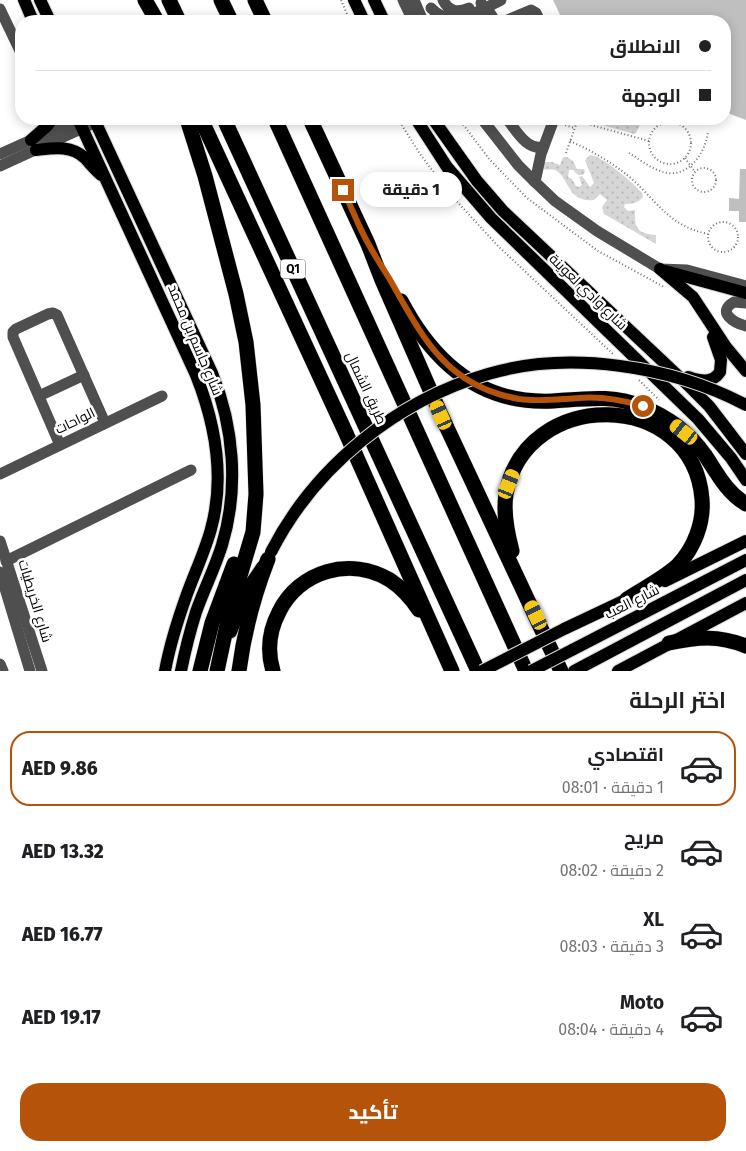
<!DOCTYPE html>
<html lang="ar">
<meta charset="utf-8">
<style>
body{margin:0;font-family:"Fira Sans",Cairo,sans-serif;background:#f6f6f6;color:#202124;direction:rtl;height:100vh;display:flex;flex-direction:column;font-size:19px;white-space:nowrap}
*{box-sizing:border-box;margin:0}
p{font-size:16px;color:#757577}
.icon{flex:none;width:28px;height:28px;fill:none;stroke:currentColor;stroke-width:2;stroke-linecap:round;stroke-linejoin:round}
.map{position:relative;height:671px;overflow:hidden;direction:ltr}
.drawer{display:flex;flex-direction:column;background:#fff;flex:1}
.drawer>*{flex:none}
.hud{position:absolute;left:15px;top:15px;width:716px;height:110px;border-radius:20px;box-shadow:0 2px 12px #0003;direction:rtl;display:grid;align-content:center;height:110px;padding:0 20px;background:#fff}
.end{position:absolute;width:22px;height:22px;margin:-11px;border:6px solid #b45309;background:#fff;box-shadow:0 0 0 2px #fff}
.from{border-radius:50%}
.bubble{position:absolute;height:35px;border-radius:18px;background:#fff;box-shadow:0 2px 12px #0003;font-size:16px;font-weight:800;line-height:35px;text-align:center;direction:rtl}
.car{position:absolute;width:15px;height:30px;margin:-15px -8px;border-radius:6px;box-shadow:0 0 4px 1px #0007;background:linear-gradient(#f5c518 24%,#345 0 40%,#f5c518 0 76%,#345 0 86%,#f5c518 0)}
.hud b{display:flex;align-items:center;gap:18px;height:48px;font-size:19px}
.hud b+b{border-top:1px solid #e0e0e0}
.hud i{width:12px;height:12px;background:#202124}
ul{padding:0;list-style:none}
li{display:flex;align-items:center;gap:15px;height:75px;margin:0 10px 8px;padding:0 10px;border:2px solid transparent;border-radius:20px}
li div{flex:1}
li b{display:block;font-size:19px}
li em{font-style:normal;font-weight:800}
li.selected{border-color:#b45309}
li>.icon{width:45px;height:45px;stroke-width:1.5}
h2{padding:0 20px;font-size:22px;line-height:60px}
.button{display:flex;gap:10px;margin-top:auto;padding:10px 20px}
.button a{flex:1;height:58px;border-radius:20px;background:#b45309;color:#fff;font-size:20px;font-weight:800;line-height:58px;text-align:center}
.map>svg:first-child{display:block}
</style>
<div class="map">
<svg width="746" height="671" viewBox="0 0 746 671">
<defs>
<pattern id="grass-dots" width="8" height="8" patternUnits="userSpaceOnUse" patternTransform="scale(1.25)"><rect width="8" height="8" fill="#d6d6d6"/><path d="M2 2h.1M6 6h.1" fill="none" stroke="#b6b6b6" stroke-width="1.8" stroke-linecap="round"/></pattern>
</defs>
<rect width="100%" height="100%" fill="#fff"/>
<!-- grass -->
<g fill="url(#grass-dots)">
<path d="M 596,119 L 638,119 L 641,122 L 636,133 L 634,134 L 595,123 Z"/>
<path d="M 590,155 C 603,156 633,183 642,193 L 643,197 C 638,203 632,204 625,204 L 624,207 L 628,211 L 635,210 C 634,227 637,234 656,235 L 656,244 L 604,214 L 602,207 L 607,200 L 600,194 L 594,200 C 567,203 570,178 555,170 C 552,169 547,170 543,169 L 544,162 L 552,162 L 560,165 L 563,157 L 567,157 L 573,161 L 577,169 L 584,169 L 585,172 L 583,175 L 578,175 L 573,170 L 569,170 L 568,177 L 572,179 L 576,186 L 579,187 L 582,185 L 579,177 L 582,176 L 590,187 L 594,183 L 585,160 Z"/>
</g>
<!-- building -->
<g fill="#bfbfbf">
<path d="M 553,0 L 746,0 L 746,120 L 725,112 L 725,21 L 563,21 Z"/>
<path d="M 740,169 L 746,169 L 746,222 L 739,222 L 739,211 L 729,211 L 729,198 L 739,199 Z"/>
</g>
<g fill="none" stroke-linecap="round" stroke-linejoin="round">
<defs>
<g id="major">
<path d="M 24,0 L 33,21"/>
<path d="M 40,0 L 50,21"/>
<path d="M 354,0 L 364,21"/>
<path d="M 374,0 L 384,21"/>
<path d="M 78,119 L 196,375 C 215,423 225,478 211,529 C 205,551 195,572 187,594 C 178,619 170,644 165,671"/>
<path d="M 94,119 L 212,373 C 234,427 239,489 222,545 C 215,568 204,589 196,612 C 190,631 185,651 181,671"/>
<path d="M 416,119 L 447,167 L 491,218 L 698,419 L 731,458 L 746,480"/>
<path d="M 433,119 L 477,181 L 503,211 L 691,388 L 709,406 L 746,454"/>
<path d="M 31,140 L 47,126 L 52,119"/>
<path d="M 36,150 C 54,148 71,145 85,158 C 90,164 95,170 101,175"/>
<path d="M 660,269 L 693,297 L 726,347 L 746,371"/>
<path d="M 665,271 L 746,293"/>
<path d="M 688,377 C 700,381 712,384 720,372 L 721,360 L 713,337"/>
<path d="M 665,581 L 746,541"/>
<path d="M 564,629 L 636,595"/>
<path d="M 231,632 L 249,586 L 262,567"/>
<path d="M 572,650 L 746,560"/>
<path d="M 574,671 L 746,580"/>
<path d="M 618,671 L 746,603"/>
</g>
<g id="highway">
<path d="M 145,0 L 157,21"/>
<path d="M 169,0 L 179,21"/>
<path d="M 221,0 L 231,21"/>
<path d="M 255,0 L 265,21"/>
<path d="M 187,119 L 205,176 L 236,294 L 246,342 L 253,405 L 256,494 L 253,532 L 231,606 L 217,671"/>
<path d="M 201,119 L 345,431 L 452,671"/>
<path d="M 224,119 L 478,671"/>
<path d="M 275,119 L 526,671"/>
<path d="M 310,119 L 368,244 L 382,280 L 441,415 L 561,671"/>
<path d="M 401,301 C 433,362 480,405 553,401 C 584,399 613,394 643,407 C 668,417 690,434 705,455 C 717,473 727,493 746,504"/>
<path d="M 512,551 C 507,532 503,513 506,494 C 525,387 693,388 702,499 C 704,523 694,548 678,565 C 664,578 644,588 627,599"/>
<path d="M 669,643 C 698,637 718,635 746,646"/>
<path d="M 200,671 L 212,623 L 234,564"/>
<path d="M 239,671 C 244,632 254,595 268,559"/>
<path d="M 273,671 C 267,651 269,631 279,612 C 299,571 350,556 390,580 C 402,588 411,598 419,610"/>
</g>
</defs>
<!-- major casing -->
<use href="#major" stroke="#dbdbdb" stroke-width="14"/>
<!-- highway casing -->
<use href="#highway" stroke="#dbdbdb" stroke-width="16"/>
<!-- path -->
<g stroke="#717171" stroke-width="2" stroke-dasharray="1 2.5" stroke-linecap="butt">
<path d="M 341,0 L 350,21"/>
<path d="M 398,119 L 420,154 L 450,194 L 498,246 L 613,354"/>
<path d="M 459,119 L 490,160 L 527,198 L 598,251 L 664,287"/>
<path d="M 577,121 L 649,141"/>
<circle cx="670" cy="143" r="21"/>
<path d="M 562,124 L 574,128"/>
<path d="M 570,141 C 592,151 613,163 632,179 C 659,204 670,226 708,234"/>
<path d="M 566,153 L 578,119"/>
<path d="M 629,153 C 639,159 649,167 660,171 C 686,181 705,155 708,132"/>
<path d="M 685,158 L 695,172"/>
<circle cx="704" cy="180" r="12"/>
<circle cx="723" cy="237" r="15"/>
<path d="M 639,380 L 659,400"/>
</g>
<!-- minor -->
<g stroke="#4f4f4f" stroke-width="11">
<path d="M 403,0 L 413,21"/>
<path d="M 414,0 L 423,21"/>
<path d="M 443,0 C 449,12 457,13 469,8"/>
<path d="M 481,3 L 490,13 L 495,21"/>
<path d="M 431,8 C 451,30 479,11 501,0"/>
<path d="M 0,9 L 21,53"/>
<path d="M 505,21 L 531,10 L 536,13 L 540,21"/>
<path d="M 482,119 L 518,165 L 535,182 L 555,201 L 597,231 L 660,269 L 687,270 L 746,286"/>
<path d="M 507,119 C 516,130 526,150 543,147"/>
<path d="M 0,154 L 78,119"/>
<path d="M 0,166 L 96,122"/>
<path d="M 535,182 L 541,154 L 554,119"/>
<path d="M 746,303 L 734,302 C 716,312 734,323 746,326"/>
<path d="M 39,396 L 84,375"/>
<path d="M 60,445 L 13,337 L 13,332 L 16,329 L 48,314 L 53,313 L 57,315 L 105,423"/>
<path d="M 0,474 L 162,396"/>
<path d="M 0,541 L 42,671"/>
<path d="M 6,561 L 191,470"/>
<path d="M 0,572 L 30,671"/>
<path d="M 0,664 L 3,671"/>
</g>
<!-- major -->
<use href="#major" stroke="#000" stroke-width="12"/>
<!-- highway -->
<use href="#highway" stroke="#000" stroke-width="15"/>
<defs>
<g id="major-bridge">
<path d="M 271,552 C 315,466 396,401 488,374 C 569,350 672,366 746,405"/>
<path d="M 482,671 L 564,629"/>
<path d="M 531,671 L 572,650"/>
</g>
</defs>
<!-- major-bridge casing -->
<use href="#major-bridge" stroke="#dbdbdb" stroke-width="14" stroke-linecap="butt"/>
<!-- major-bridge -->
<use href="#major-bridge" stroke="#000" stroke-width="12"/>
</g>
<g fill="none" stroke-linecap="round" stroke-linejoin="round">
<!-- route -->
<path stroke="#b45309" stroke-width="6" d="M 343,190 C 352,208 359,228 369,245 C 375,256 382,267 389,278 C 422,336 445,386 519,399 C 540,402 559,399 579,398 C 602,396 622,400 643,406"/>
</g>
<g text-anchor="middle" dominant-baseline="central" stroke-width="5" stroke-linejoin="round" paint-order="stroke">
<!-- shield labels -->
<rect fill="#fff" stroke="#4c4c4c" stroke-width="1" x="280.5" y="259.5" width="25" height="19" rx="4"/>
<g font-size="12" font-weight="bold" fill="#000">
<text x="293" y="269">Q1</text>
</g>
<!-- street labels -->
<g font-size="14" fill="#000" stroke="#fff">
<text transform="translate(588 292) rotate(44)">شارع وادي لعوينة</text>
<text transform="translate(195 340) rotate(67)">شارع جاسم بن محمد</text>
<text transform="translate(366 388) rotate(65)">طريق الشمال</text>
<text transform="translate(75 421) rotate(-26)">الواحات</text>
<text transform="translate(35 601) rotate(73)">شارع الخريطيات</text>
<text transform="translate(632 602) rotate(-27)">شارع العب</text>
</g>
</g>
</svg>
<i class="end from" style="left:643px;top:406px"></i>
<i class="end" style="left:343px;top:190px"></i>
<div class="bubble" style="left:360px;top:172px;width:102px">1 دقيقة</div>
<i class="car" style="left:441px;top:415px;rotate:336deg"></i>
<i class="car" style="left:684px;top:432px;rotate:308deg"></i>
<i class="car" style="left:509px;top:484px;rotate:22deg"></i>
<i class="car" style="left:536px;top:615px;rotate:334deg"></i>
<div class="hud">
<b><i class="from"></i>الانطلاق</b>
<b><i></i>الوجهة</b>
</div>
</div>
<section class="drawer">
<h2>اختر الرحلة</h2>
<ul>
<li class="selected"><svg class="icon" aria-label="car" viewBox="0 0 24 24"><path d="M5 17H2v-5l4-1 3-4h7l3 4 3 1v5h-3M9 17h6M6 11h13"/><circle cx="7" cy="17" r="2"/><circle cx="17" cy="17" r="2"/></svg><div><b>اقتصادي</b><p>1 دقيقة · 08:01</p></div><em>AED 9.86</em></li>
<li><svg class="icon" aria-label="car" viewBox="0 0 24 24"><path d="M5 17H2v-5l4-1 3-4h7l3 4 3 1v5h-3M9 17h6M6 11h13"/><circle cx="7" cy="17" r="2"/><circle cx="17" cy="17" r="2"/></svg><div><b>مريح</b><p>2 دقيقة · 08:02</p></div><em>AED 13.32</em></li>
<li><svg class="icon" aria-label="car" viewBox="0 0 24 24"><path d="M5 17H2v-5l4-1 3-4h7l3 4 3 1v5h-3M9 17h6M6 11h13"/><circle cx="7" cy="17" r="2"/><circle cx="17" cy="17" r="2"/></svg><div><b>XL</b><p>3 دقيقة · 08:03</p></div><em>AED 16.77</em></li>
<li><svg class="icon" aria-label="car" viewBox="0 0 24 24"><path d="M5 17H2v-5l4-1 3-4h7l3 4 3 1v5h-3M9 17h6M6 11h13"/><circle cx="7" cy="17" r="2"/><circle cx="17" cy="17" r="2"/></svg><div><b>Moto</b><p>4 دقيقة · 08:04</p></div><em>AED 19.17</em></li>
</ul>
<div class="button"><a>تأكيد</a></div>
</section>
